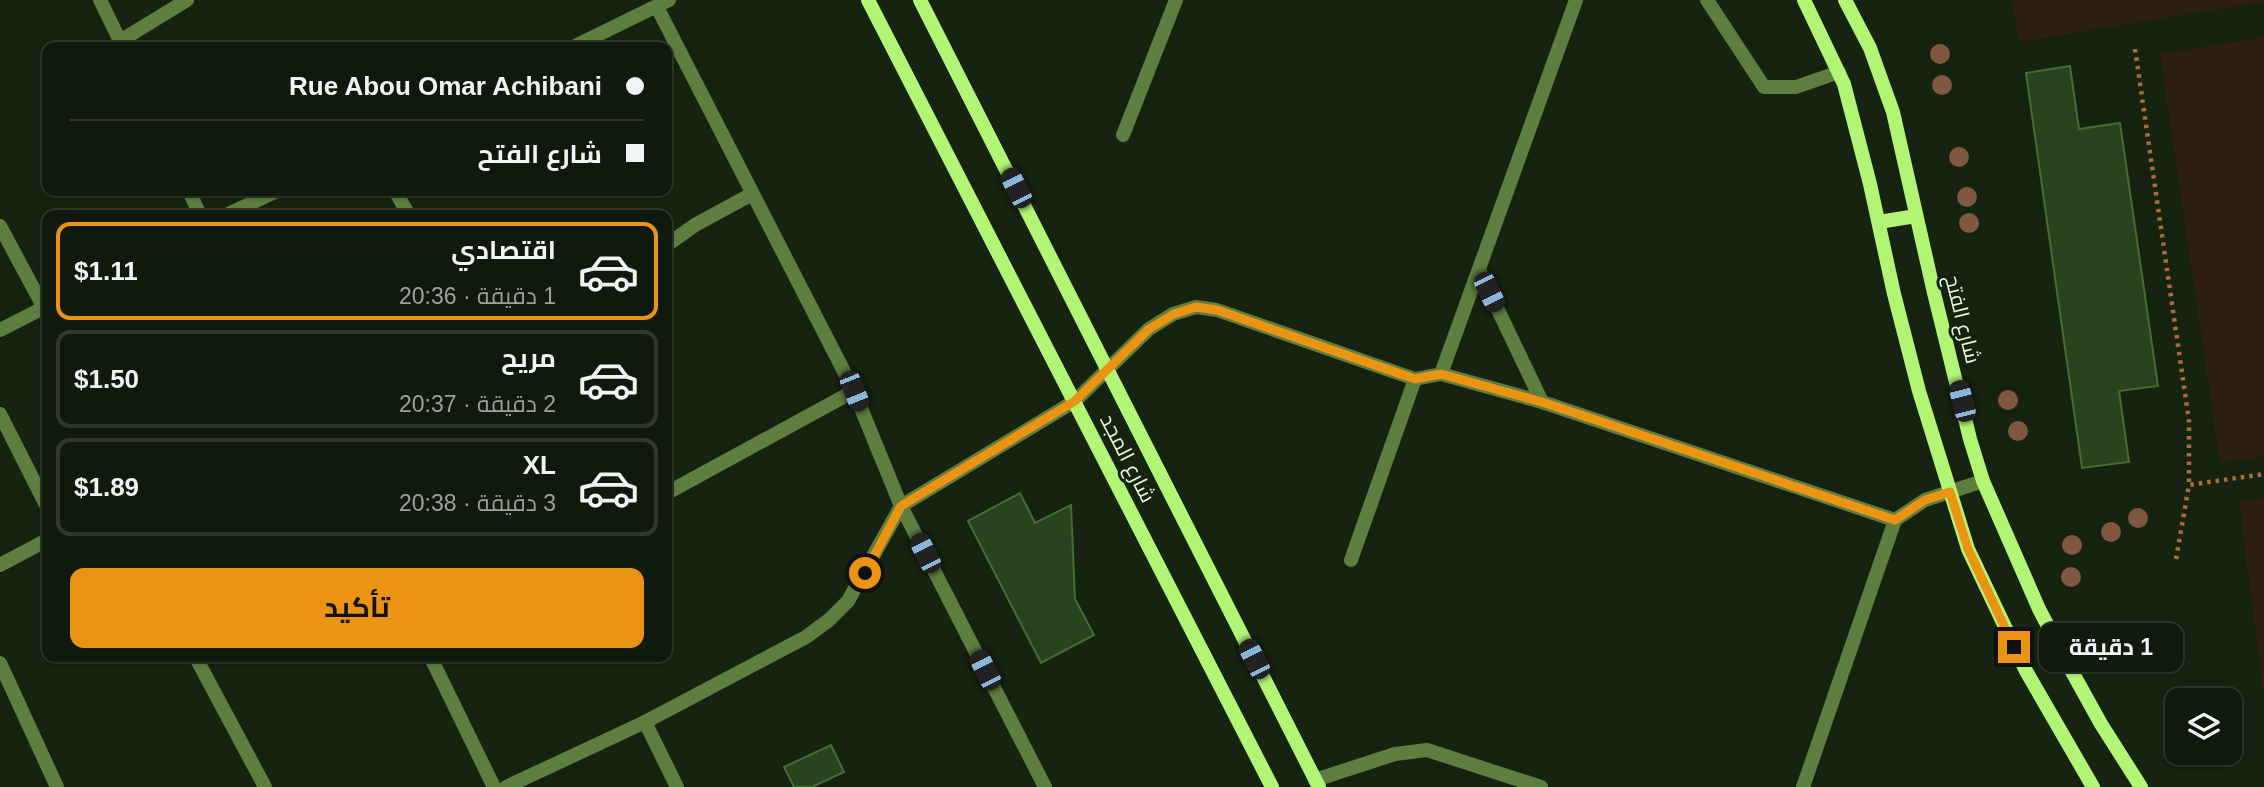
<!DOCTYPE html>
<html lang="ar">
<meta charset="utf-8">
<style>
body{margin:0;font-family:Helvetica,Cairo,sans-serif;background:#1e271a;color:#f1f3f6;direction:rtl;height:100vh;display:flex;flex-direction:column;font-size:26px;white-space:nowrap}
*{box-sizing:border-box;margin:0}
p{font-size:23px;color:#9ca19d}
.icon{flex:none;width:38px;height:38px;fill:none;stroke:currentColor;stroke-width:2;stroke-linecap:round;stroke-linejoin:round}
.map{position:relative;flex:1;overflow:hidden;direction:ltr}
.drawer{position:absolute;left:42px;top:210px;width:630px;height:452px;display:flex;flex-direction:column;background:#101a0c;border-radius:14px;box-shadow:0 2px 5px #0004,0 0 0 2px #30382d;direction:rtl}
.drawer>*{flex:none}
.hud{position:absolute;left:42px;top:42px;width:630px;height:154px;border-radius:14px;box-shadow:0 2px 5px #0004,0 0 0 2px #30382d;direction:rtl;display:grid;align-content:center;height:154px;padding:0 28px;background:#101a0c}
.controls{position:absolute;left:2165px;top:688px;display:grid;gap:14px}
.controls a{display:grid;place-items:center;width:77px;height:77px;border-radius:14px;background:#101a0c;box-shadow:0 2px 5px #0004,0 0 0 2px #30382d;font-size:35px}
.end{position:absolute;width:32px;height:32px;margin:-16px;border:9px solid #eb9312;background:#111;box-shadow:0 0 0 4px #111}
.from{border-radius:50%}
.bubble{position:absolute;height:49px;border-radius:14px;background:#101a0c;box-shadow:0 2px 5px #0004,0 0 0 2px #30382d;font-size:23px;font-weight:700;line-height:49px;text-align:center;direction:rtl}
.car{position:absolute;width:21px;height:42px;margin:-21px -10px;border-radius:9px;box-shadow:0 0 5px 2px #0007;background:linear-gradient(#222 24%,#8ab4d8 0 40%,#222 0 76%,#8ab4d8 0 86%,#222 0)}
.hud b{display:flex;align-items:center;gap:24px;height:66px;font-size:26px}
.hud b+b{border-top:2px solid #30382d}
.hud i{width:18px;height:18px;background:#f1f3f6}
ul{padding:12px 0 0;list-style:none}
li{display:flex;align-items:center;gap:21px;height:98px;margin:0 14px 10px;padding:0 14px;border:4px solid #30382d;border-radius:14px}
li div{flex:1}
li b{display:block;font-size:26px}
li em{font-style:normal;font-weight:700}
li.current{border-color:#eb9312}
li>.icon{width:63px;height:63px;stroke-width:1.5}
.primary-button{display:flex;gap:14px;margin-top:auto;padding:14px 28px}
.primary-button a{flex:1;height:80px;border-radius:14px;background:#eb9312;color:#111;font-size:28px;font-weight:700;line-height:80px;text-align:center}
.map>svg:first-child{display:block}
</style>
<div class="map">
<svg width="2264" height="787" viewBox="0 0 2264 787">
<rect width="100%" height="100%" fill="#162310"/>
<!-- green -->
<g fill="#2d1f14">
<path d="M 2012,0 L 2264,0 L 2264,2 L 2019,42 Z"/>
<path d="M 2264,37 L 2264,456 L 2220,463 L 2160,54 Z"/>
<path d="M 2264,498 L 2264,698 L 2239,502 Z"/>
</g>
<!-- building -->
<g fill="#29431e" stroke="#446d32" stroke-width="2">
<path d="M 2070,66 L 2079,129 L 2120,123 L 2158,386 L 2119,391 L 2129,462 L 2082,468 L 2026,73 Z"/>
<path d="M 1020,493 L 1035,523 L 1071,505 L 1075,599 L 1094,635 L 1041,663 L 968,521 Z"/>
<path d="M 831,745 L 844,772 L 812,787 L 794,787 L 784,767 Z"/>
</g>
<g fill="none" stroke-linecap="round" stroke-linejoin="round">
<!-- path -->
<g stroke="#ad6b38" stroke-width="4.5" stroke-dasharray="3.5 5" stroke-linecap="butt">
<path d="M 2135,49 L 2189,421 L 2189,485"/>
<path d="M 2176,559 L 2189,485 L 2264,474"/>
</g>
<!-- lane -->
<path stroke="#5d7e3f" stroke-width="14" d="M 1707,0 L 1764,87 L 1796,87 L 1839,72"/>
<!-- street -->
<g stroke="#5d7e3f" stroke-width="14">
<path d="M 100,0 L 123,47"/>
<path d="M 657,7 L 854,391 L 901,506 L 1045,787"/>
<path d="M 120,41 L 187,0"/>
<path d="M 573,47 L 669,0"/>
<path d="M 1123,135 L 1176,0"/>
<path d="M 189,191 L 200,215"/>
<path d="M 395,191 L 409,215"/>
<path d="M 226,215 L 277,191"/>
<path d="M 0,226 L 44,308"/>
<path d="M 667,245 L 695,225 L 752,194"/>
<path d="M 1479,270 L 1542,402"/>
<path d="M 0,330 L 47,306"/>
<path d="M 1441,374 L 1542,402 L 1895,520"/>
<path d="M 0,414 L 47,507"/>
<path d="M 667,493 L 854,391"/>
<path d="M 1351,560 L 1415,379 L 1441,374 L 1576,0"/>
<path d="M 0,565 L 47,540"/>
<path d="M 195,656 L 265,787"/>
<path d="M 430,656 L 494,787"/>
<path d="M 0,663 L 57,787"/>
<path d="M 645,722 L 677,787"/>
<path d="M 1315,780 L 1395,754 L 1427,750 L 1541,787"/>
<path d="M 506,787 L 645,722 L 806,637 L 829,620 L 848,601 L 901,506 L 1075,401 L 1149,329 L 1173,314 L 1196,307 L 1217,310 L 1415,379"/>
<path d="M 1803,787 L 1895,520 L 1925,500 L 1983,481"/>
</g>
<!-- secondary -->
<g stroke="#b2f474" stroke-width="14">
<path d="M 868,0 L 1272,787"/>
<path d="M 920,0 L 1319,787"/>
<path d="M 1804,0 L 1844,84 L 1870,184 L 1894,294 L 1919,391 L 1968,549 L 2026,671 L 2093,787"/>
<path d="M 1845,0 L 1870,48 L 1893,112 L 1934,293 L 1970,439 L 1983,481 L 2039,609 L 2065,659 L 2101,724 L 2141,787"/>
<path d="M 1879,222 L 1916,216"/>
</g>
</g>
<!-- trees -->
<g fill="#805740">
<circle cx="1940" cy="54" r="10"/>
<circle cx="1942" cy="85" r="10"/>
<circle cx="1959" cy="157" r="10"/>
<circle cx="1967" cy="197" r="10"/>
<circle cx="1969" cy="223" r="10"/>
<circle cx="2008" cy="400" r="10"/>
<circle cx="2018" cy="431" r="10"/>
<circle cx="2138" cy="518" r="10"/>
<circle cx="2111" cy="532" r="10"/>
<circle cx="2072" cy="545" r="10"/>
<circle cx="2071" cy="577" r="10"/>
</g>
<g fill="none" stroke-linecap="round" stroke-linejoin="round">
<!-- route -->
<path stroke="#eb9312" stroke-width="9" d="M 865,573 L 901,506 L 1075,401 L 1149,329 L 1174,314 L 1196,307 L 1217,310 L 1415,379 L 1441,374 L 1542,402 L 1895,520 L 1925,500 L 1950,492 L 1968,549 L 2014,647"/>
</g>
<g text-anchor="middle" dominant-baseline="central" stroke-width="6" stroke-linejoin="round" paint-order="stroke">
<!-- street labels -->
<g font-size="21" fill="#e5fcd5" stroke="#162310">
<text transform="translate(1963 319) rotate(76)">شارع الفتح</text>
<text transform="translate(1128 458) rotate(63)">شارع المجد</text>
</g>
</g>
</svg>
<div class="controls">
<a><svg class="icon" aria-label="layers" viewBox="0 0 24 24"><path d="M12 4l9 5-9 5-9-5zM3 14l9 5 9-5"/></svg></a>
</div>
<i class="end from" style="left:865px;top:573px"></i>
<i class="end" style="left:2014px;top:647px"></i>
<div class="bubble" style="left:2039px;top:623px;width:144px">1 دقيقة</div>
<i class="car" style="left:1016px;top:188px;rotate:333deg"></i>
<i class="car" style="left:1489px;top:292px;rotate:154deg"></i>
<i class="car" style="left:854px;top:391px;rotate:158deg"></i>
<i class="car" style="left:1962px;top:401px;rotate:346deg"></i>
<i class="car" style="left:925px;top:553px;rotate:333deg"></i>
<i class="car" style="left:1254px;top:659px;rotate:333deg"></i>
<i class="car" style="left:985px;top:670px;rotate:333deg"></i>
<div class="hud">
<b><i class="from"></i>Rue Abou Omar Achibani</b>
<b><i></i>شارع الفتح</b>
</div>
<section class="drawer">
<ul>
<li class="current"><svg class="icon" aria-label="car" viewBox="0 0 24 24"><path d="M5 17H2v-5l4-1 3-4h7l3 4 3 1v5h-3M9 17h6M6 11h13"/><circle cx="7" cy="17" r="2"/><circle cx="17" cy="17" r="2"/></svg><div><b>اقتصادي</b><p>1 دقيقة · 20:36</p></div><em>$1.11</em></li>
<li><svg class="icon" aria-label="car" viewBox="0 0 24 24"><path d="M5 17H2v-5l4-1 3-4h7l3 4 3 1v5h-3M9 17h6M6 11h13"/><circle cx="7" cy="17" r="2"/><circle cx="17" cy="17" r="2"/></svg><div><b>مريح</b><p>2 دقيقة · 20:37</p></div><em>$1.50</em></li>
<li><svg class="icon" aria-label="car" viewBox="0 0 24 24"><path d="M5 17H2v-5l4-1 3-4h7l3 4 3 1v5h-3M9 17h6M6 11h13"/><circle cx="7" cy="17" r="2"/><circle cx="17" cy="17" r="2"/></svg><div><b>XL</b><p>3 دقيقة · 20:38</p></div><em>$1.89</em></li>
</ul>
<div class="primary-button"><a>تأكيد</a></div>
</section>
</div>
